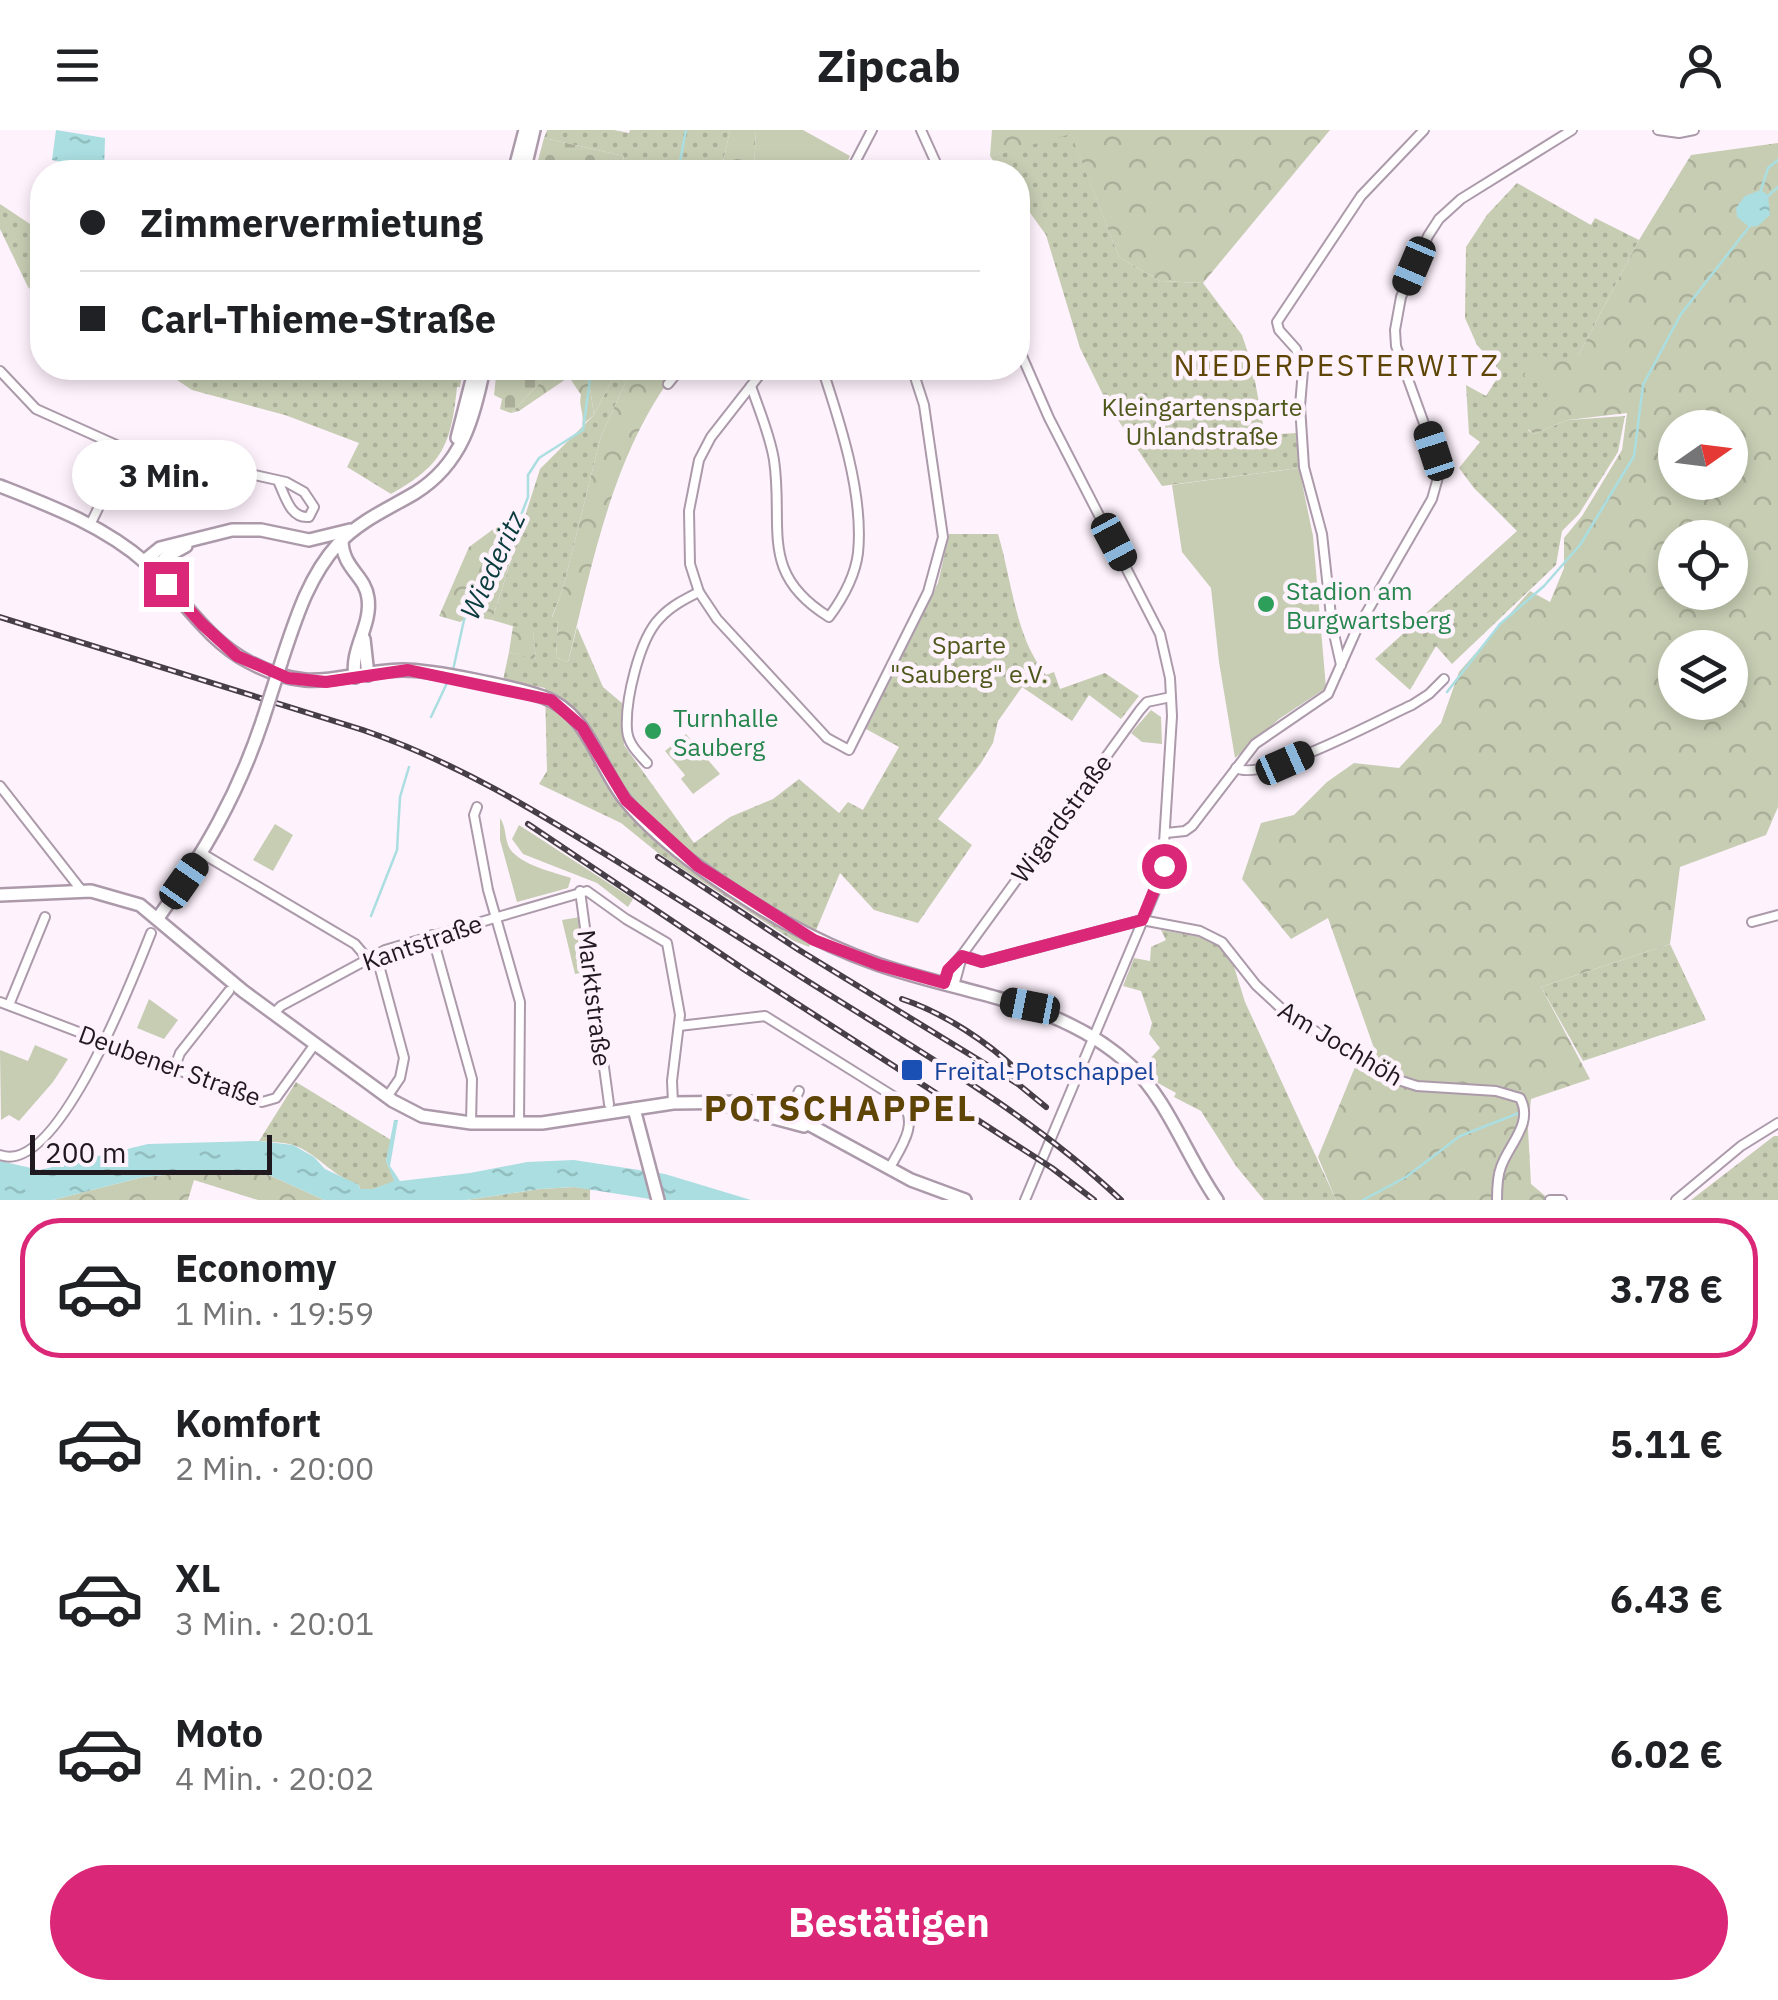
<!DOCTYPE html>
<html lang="de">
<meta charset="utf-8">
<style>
body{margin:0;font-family:"IBM Plex Sans",sans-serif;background:#f6f6f6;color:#202124;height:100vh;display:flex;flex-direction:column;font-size:38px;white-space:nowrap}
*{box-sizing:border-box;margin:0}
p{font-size:32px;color:#757577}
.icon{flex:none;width:55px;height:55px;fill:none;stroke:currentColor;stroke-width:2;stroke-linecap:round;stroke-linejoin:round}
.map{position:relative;height:1070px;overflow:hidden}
.side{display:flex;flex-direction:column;background:#fff;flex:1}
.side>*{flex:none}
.hud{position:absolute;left:30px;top:30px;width:1000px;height:220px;border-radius:40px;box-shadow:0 5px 15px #0003;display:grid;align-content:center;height:220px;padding:0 50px;background:#fff}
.needle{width:65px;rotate:76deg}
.controls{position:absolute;left:1658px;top:280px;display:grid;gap:20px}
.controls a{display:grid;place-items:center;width:90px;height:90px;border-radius:50%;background:#fff;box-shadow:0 5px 15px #0003;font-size:50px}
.scale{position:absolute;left:30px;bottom:25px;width:242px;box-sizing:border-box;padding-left:10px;border:5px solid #201920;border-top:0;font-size:28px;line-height:35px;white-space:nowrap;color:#201920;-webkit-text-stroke:8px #fef2fd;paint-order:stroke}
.end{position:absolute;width:45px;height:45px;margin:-22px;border:12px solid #db2777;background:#fff;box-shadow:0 0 0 5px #fff}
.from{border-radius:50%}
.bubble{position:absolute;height:70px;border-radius:35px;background:#fff;box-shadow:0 5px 15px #0003;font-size:32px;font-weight:800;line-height:70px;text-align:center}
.car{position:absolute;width:30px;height:60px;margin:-30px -15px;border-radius:12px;box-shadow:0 0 8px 2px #0007;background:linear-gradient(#222 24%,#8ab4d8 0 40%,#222 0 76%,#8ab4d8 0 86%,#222 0)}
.hud b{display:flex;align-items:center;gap:35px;height:95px;font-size:38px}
.hud b+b{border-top:2px solid #e0e0e0}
.hud i{width:25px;height:25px;background:#202124}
ul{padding:18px 0 0;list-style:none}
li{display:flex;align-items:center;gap:30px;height:140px;margin:0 20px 15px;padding:0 30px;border:5px solid transparent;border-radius:40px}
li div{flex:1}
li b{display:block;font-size:38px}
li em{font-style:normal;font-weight:800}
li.current{border-color:#db2777}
li>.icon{width:90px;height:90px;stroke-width:1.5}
.primary-button{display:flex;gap:20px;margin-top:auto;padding:20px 50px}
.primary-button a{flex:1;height:115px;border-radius:60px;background:#db2777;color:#fff;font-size:40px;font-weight:800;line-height:115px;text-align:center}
header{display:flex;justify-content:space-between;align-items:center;height:130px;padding:0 50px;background:#fff;font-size:45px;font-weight:800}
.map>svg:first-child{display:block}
</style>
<header><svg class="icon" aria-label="menu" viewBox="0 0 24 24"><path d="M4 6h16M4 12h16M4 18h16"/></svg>Zipcab<svg class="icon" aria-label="person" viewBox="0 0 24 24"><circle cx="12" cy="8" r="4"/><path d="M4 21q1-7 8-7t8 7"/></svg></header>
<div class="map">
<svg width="1778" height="1070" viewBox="0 0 1778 1070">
<defs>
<pattern id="grass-dots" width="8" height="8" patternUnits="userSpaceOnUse" patternTransform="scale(2.5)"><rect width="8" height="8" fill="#c7cdb3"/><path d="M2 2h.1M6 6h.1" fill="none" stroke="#abaf9a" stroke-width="1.8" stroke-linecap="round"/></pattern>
<pattern id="forest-crowns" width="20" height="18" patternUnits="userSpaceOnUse" patternTransform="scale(2.5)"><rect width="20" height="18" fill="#c7cdb3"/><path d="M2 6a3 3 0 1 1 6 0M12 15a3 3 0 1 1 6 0" fill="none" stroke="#abaf9a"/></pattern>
<pattern id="cemetery-stones" width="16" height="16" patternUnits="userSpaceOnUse" patternTransform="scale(2.5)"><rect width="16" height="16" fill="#c7cdb3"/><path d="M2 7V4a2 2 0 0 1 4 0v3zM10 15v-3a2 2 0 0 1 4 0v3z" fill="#abaf9a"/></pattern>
<pattern id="water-ripples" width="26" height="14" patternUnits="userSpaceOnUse" patternTransform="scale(2.5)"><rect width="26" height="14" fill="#aadee0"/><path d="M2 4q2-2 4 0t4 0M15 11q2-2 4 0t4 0" fill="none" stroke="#92bec0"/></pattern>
</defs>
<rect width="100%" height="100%" fill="#fef2fd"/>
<!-- grass -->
<g fill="url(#grass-dots)">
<path d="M 547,0 L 614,0 L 629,3 L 630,0 L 730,0 L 721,42 L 621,42 L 624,26 L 544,8 Z"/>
<path d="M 1071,3 L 1119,127 L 1160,151 L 1203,153 L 1242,205 L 1252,235 L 1265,305 L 1296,303 L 1299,338 L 1162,356 L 1108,275 L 1080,218 L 1046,105 L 1018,66 L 1018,42 L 1001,42 L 990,26 Z"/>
<path d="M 1517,53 L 1591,95 L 1595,88 L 1639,110 L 1579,224 L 1525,246 L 1558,258 L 1528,300 L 1534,304 L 1568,290 L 1625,286 L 1618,322 L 1579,384 L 1562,401 L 1556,435 L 1452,534 L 1436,516 L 1410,560 L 1375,529 L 1517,401 L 1474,358 L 1459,338 L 1480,312 L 1469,304 L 1466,255 L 1486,266 L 1501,242 L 1477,215 L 1465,188 L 1466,117 L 1487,85 Z"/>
<path d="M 0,74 L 42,102 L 42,170 L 28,157 L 0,99 Z"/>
<path d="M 159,238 L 391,238 L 390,246 C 414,249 439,237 463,238 L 460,257 L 457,257 C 451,315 443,335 391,364 L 347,337 L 359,313 L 285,285 L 192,260 Z"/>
<path d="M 618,238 L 632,238 L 601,306 L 563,458 L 552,487 L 558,492 L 556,527 L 568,532 L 577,497 L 603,557 L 629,579 L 624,615 L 694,713 L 730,687 L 773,669 L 799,649 L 839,683 L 848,672 L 863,680 L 899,617 L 866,599 L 938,453 L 949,404 L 998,404 C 1012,450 1015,507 1046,545 L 1054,542 L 1060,559 L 1105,543 L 1139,566 L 1121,589 L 1089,565 L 1072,591 L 1022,557 L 998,591 L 993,613 L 981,633 L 938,689 L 972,715 L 918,793 L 874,780 L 840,743 L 809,817 L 794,811 L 658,723 L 621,693 L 539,654 L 547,641 L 545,558 L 503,550 L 509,522 L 536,529 L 533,502 L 492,490 L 540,339 L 594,285 Z"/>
<path d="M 1161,800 L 1206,808 L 1216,813 L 1232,830 L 1245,872 L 1336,1070 L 1264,1070 L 1236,1036 L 1201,981 L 1174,967 L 1176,963 L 1158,953 L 1144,935 L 1160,918 L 1149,904 L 1152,893 L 1141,861 L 1123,856 L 1134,828 L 1150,831 L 1151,817 L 1166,810 Z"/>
<path d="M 1670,814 L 1706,890 L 1583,931 L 1541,857 Z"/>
<path d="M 296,952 L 391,1010 L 386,1031 L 395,1052 L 373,1059 L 360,1059 L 359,1055 C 330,1045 317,1023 293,1015 C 283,1012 270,1012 259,1011 Z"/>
<path d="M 1774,1006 L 1778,1006 L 1778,1070 L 1691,1070 Z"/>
<path d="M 574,1057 L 590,1059 L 590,1070 L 466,1070 L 540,1059 Z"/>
</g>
<!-- forest -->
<g fill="url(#forest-crowns)" fill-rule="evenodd">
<path d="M 730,0 L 756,0 L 754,42 L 721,42 Z"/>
<path d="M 992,0 L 1330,0 L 1203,153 L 1160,151 L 1119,127 L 1071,4 L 990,26 Z"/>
<path d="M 1778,13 L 1778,677 L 1766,705 L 1680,737 L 1670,814 L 1541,857 L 1590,949 L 1531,969 L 1528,999 L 1531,1054 L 1550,1070 L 1336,1070 L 1318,1027 L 1355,937 L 1374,949 L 1381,938 L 1328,788 L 1291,809 L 1242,749 L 1261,693 L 1294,685 L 1327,652 L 1354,633 L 1399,638 L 1441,593 L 1459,542 L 1530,461 L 1550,472 L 1564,438 L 1564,408 L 1582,386 L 1622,320 L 1627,283 L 1568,290 L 1534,304 L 1528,299 L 1557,259 L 1524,246 L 1534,222 L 1556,231 L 1579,224 L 1639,110 L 1691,25 ZM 1675,298 L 1730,298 L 1730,352 L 1675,352 ZM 1675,408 L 1730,408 L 1730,462 L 1675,462 ZM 1675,518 L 1730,518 L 1730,572 L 1675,572 Z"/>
<path d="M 554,238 L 581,238 L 590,258 L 594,285 L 582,295 C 585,284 578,276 581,265 L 569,247 L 519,281 L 511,283 Z"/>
<path d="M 632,238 L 678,238 C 613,322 593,431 568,532 L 556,527 L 558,492 L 552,488 L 563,458 L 601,306 Z"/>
<path d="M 503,392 L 521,398 L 492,490 L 470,486 L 460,492 L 439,486 L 469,417 Z"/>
<path d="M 513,496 L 533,501 L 536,530 L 509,522 Z"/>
<path d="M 219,1040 L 269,1045 L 324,1070 L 258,1070 L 194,1050 L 188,1070 L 53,1070 L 143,1047 Z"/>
</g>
<!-- cemetery -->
<g fill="url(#cemetery-stones)">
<path d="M 544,8 L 624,26 L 621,42 L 535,42 Z"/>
<path d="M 497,238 L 554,238 L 511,283 L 500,279 L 502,269 L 494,265 Z"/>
</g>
<!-- park -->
<g fill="#c7cdb3">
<path d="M 756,0 L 803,0 L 850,26 L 843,42 L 754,42 Z"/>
<path d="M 581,238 L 618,238 L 594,285 L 590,258 Z"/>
<path d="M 1299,338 L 1313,406 L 1326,558 L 1279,589 L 1235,628 L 1219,532 L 1211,458 L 1182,422 L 1172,355 Z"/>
<path d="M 1151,580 L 1161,587 L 1162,614 L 1142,612 L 1131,603 Z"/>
<path d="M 686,604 L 720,644 L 693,664 L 681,649 L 685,645 L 665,621 Z"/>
<path d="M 500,688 C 507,698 504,709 510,719 C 521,735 553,742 571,748 L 568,758 L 517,772 L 500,710 Z"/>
<path d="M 275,694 L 293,705 L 273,741 L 253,730 Z"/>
<path d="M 519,695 L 633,769 L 628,777 L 597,753 L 523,724 L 512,709 Z"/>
<path d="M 580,787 L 588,842 L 575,844 L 562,790 Z"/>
<path d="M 149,869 L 178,890 L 164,909 L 137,898 Z"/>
<path d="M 35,915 L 68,929 L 53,952 L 19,991 L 9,985 L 1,990 L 0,920 L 28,931 Z"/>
</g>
<!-- water -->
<g fill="url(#water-ripples)">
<path d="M 56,0 L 105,8 L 104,41 L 52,30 Z"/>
<path d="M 1761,60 L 1768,65 L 1770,85 L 1758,96 L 1749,97 L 1737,87 L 1736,78 L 1745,66 Z"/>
<path d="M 394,990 L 398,990 L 390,1036 L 400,1051 L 470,1043 L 527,1032 L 574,1030 L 665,1044 L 751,1070 L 656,1070 L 574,1057 L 540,1059 L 466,1070 L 324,1070 L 269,1045 L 219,1040 L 143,1047 L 53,1070 L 0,1070 L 0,1031 L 40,1040 L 148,1014 L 259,1011 L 293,1015 L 314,1027 L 325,1039 L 359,1055 L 360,1059 L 373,1059 L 394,1051 L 386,1031 Z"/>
</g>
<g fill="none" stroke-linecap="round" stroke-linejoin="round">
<!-- stream -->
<g stroke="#aadee0" stroke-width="2.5">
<path d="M 678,42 L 686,0"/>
<path d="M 1761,60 L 1768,38 L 1778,30"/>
<path d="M 1768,66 L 1778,57"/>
<path d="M 453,540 L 464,490 L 520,388 L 528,367 L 528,345 L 539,328 L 583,300 L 590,249"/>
<path d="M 1447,562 L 1500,494 L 1544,456 L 1580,415 L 1634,326 L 1643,255 L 1681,184 L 1749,97"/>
<path d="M 431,587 L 447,553"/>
<path d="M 371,786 L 397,720 L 400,667 L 409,637"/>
<path d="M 1363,1070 L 1406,1047 L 1460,1006 L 1519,983"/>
</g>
<defs>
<g id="street">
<path d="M 921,0 L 940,42"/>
<path d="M 1658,0 L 1679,3 L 1694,0"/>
<path d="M 850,42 L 872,0"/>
<path d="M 1018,217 L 1049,288 L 1160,504 L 1170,548 L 1172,586 L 1162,745 L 1025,1070"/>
<path d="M 765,238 L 711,307 L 699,330 L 689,381 L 690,434 L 699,462 L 717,489 L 827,608 L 849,620 L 928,462 L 943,407 L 924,275 L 912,238"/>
<path d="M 0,241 L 36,279 L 125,319 L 144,326 L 200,333 L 286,352 L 304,362 L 314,377 L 309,387 C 290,389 285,365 278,351"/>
<path d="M 668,254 L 681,238"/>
<path d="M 751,256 C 759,280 770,305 774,330 C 784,398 758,443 829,487 C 843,468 855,447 858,423 C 864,365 840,292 822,238"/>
<path d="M 90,395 L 127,319"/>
<path d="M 1341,535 L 1332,495 L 1322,404 L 1304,337 L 1300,276 L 1303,240 L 1296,219 L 1279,200 L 1277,192 L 1361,66 L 1424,0"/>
<path d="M 647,633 C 638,623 628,614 627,600 C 625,571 639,509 660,488 C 671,476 685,469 699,462"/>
<path d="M 1236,638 C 1264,653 1380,589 1412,575 L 1429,564 L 1444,549"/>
<path d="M 0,656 L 82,761"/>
<path d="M 477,677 L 474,685 L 488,760 L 520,872 L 519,994"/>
<path d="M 1166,703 L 1185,701 L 1192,696 L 1255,614 L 1328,564 L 1356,501 L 1432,369 L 1439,344 L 1434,321 L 1396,216 L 1395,200 L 1401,167 L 1428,106 L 1439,89 L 1461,69 L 1572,0"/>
<path d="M 203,724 L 355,814 L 367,828"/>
<path d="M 580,761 L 609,974"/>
<path d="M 1752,792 L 1778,785"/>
<path d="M 432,805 L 472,949 L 471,993"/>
<path d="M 376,824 L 404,928 L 400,948 L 387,967"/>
<path d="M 962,825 L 982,832 L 1142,790 L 1200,801 L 1222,812 L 1256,855 L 1285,882 L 1386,946 L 1417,956 L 1496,961 L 1520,968 C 1534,993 1509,1014 1501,1037 C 1497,1047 1497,1059 1497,1070"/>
<path d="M 944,853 L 949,840 L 962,825 L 1140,580 L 1147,572 L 1171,567"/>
<path d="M 954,856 L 961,830"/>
<path d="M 0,872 L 262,972 L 276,968 L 315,914"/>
<path d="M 9,875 L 45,787"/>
<path d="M 274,883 L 281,876 L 385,820 L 587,761 L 626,789 L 667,813 L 680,885 L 672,951 L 673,973"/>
<path d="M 679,896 L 765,886 L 901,971 C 920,993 901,1017 889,1039"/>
<path d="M 174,939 L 180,923 L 229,861"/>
<path d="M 790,980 L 799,961"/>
<path d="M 0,1025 C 58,1047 134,845 151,803"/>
<path d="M 1550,1070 L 1562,1070"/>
<path d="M 1676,1070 L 1741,1016 L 1778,993"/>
</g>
<g id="secondary">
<path d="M 514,42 L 525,0"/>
<path d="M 524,42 L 534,0"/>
<path d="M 457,308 L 475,238"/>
<path d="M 0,356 C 51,376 104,396 146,433 C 181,465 206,510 249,532 C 315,567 339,541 403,540 C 433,540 514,557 543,567 C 589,583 598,637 626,671 C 646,695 673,718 699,737 C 755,777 811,811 877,834 C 965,865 1061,870 1132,937 C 1167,969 1188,1029 1217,1070"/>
<path d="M 342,411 C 343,439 365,445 368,468 C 372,496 350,519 355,547"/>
<path d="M 144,431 L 160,418 L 232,400 L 261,400 L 309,410 L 350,400"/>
<path d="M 154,440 L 166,427 L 186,416"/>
<path d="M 364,509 L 368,545"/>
<path d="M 281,533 C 295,491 308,447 338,414 C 361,390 388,379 415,363 C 462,334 474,288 484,238"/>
<path d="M 0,765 L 91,761 L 140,775 L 243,861 L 393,971 L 422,986 L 471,993 L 542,993 L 673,973 L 752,972 L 788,983 L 911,1050 L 965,1070"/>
<path d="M 158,788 C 204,723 238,665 263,589"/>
<path d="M 726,975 L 804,996"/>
<path d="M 634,979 L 658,1070"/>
</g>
</defs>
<!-- street casing -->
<use href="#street" stroke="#ac9aab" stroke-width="12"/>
<!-- secondary casing -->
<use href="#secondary" stroke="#ac9aab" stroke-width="16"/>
<!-- street -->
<use href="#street" stroke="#fff" stroke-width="8"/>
<!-- secondary -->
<use href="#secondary" stroke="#fff" stroke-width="11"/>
<defs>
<g id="rail">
<path d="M 0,487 L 363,600 C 456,632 536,681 618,732 C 679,770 739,807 798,845 C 908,915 1026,980 1121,1070"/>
<path d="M 528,694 L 745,840 L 1052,1038 L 1094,1070"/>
<path d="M 658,727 L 799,820 L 1018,954 L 1046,977"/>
<path d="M 902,869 C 944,883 988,912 1020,943"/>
</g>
</defs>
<!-- rail casing -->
<use href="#rail" stroke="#473f47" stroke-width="6"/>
<!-- rail -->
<use href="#rail" stroke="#fef2fd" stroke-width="2.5" stroke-dasharray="8" stroke-linecap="butt"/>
<defs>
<path id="secondary-bridge" d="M 263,589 L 281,533"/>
</defs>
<!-- secondary-bridge casing -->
<use href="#secondary-bridge" stroke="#ac9aab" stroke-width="16" stroke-linecap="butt"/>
<!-- secondary-bridge -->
<use href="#secondary-bridge" stroke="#fff" stroke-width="11"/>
</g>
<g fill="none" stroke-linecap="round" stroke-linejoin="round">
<!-- route -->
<path stroke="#db2777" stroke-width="12" d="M 166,454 L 202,494 L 237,526 L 288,548 L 326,552 L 408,540 L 551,570 L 582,597 L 626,670 L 698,736 L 814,810 L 879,835 L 944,853 L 948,840 L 962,826 L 982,832 L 1142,790 L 1164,736"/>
</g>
<!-- markers -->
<g fill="#2e9e5b" stroke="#fef2fd" stroke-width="4">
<circle cx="1266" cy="474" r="10"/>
<circle cx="653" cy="601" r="10"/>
</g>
<rect fill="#1a4fb4" stroke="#fef2fd" stroke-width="4" x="900" y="928" width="24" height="24" rx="5"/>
<g text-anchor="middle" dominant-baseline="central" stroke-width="9" stroke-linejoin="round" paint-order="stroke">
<!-- park labels -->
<g font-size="25" fill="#4e581b" stroke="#fef2fd">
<text x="1202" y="276">Kleingartensparte<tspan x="1202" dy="29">Uhlandstraße</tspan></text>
<text x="969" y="514">Sparte<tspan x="969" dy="29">"Sauberg" e.V.</tspan></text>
</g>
<!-- leisure labels -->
<g font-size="25" fill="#27864d" stroke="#fef2fd" text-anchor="start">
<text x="1286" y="460">Stadion am<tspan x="1286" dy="29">Burgwartsberg</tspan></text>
<text x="673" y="587">Turnhalle<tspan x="673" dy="29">Sauberg</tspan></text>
</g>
<!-- street labels -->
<g font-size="25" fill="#201920" stroke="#fef2fd">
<text transform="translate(1061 688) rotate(-54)">Wigardstraße</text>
<text transform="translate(422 812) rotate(-19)">Kantstraße</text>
<text transform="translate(595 868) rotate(83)">Marktstraße</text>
<text transform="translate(1341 913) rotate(31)">Am Jochhöh</text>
<text transform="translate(170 935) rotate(20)">Deubener Straße</text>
</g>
<!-- transit labels -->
<g font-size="25" fill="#164399" stroke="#fef2fd" text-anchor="start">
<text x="934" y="940">Freital-Potschappel</text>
</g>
<!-- water labels -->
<g font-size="28" font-style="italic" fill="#0a3c3e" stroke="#fef2fd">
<text transform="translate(492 435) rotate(-65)">Wiederitz</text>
</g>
<!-- quarter labels -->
<g font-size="30" letter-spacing="2.5" fill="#5e4506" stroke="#fef2fd">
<text x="1337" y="234">NIEDERPESTERWITZ</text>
</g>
<!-- district labels -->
<g font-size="35" font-weight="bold" letter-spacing="2.5" fill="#5e4506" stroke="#fef2fd">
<text x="841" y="978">POTSCHAPPEL</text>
</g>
</g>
</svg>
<div class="controls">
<a><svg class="needle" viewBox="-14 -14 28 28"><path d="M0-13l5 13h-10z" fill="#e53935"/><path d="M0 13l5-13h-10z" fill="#757577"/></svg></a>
<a><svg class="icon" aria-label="locate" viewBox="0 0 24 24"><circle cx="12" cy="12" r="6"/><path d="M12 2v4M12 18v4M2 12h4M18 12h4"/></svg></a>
<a><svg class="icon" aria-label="layers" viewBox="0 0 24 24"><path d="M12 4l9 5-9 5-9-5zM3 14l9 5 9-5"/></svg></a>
</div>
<div class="scale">200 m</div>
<i class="end from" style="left:1164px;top:736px"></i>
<i class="end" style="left:166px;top:454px"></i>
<div class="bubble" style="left:72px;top:310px;width:185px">3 Min.</div>
<i class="car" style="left:1414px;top:136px;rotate:203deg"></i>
<i class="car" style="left:1434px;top:321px;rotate:342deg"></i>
<i class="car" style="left:1114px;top:412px;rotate:152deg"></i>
<i class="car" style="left:1285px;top:633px;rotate:66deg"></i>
<i class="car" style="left:184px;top:751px;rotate:35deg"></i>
<i class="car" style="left:1030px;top:876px;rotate:281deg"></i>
<div class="hud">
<b><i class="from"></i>Zimmervermietung</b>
<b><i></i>Carl-Thieme-Straße</b>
</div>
</div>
<section class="side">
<ul>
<li class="current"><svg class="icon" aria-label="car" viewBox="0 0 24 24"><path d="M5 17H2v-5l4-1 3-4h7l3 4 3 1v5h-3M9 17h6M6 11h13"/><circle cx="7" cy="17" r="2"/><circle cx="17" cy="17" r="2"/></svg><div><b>Economy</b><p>1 Min. · 19:59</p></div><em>3.78 €</em></li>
<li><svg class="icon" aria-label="car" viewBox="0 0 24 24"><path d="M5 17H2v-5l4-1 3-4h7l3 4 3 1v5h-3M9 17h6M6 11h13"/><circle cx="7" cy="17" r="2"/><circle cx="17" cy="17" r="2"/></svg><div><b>Komfort</b><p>2 Min. · 20:00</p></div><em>5.11 €</em></li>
<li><svg class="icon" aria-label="car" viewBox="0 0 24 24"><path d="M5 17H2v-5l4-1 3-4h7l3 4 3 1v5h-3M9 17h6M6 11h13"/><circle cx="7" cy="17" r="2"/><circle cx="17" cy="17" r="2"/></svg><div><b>XL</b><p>3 Min. · 20:01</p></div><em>6.43 €</em></li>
<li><svg class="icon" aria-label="car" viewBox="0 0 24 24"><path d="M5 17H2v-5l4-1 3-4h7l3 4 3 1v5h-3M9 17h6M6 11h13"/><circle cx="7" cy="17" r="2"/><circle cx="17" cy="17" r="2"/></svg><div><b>Moto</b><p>4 Min. · 20:02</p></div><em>6.02 €</em></li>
</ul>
<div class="primary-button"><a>Bestätigen</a></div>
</section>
